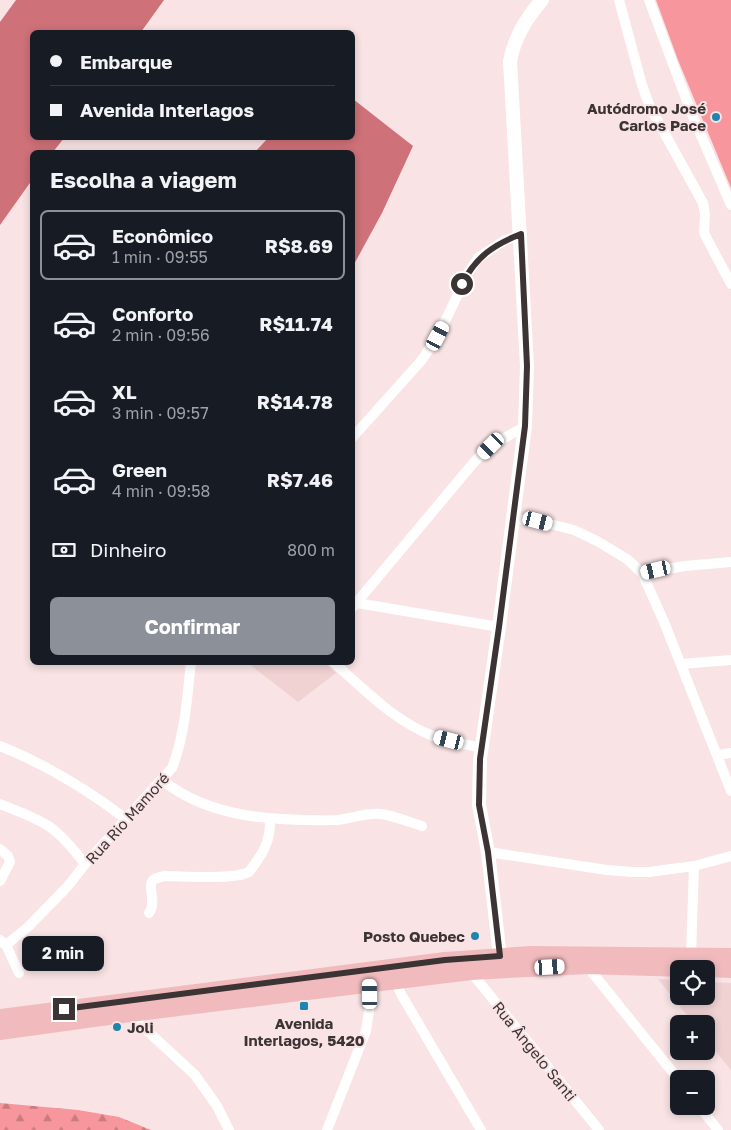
<!DOCTYPE html>
<html lang="pt">
<meta charset="utf-8">
<style>
body{margin:0;font-family:"Golos Text",sans-serif;background:#20242c;color:#f1f3f6;height:100vh;display:flex;flex-direction:column;font-size:19px;white-space:nowrap}
*{box-sizing:border-box;margin:0}
p{font-size:16px;color:#9ea1a6}
.icon{flex:none;width:28px;height:28px;fill:none;stroke:currentColor;stroke-width:2;stroke-linecap:round;stroke-linejoin:round}
.map{position:relative;flex:1;overflow:hidden}
.side{position:absolute;left:30px;top:150px;width:325px;height:515px;display:flex;flex-direction:column;background:#171b24;border-radius:8px;box-shadow:0 2px 8px #0003}
.side>*{flex:none}
.guide{position:absolute;left:30px;top:30px;width:325px;height:110px;border-radius:8px;box-shadow:0 2px 8px #0003;display:grid;align-content:center;height:110px;padding:0 20px;background:#171b24}
.fabs{position:absolute;left:670px;top:960px;display:grid;gap:10px}
.fabs a{display:grid;place-items:center;width:45px;height:45px;border-radius:8px;background:#171b24;box-shadow:0 2px 8px #0003;font-size:25px}
.end{position:absolute;width:22px;height:22px;margin:-11px;border:6px solid #3c3434;background:#fff;box-shadow:0 0 0 2px #fff}
.from{border-radius:50%}
.bubble{position:absolute;height:35px;border-radius:8px;background:#171b24;box-shadow:0 2px 8px #0003;font-size:16px;font-weight:700;line-height:35px;text-align:center}
.car{position:absolute;width:15px;height:30px;margin:-15px -8px;border-radius:6px;box-shadow:0 0 4px 1px #0007;background:linear-gradient(#fff 24%,#345 0 40%,#fff 0 76%,#345 0 86%,#fff 0)}
.guide b{display:flex;align-items:center;gap:18px;height:48px;font-size:19px}
.guide b+b{border-top:1px solid #363941}
.guide i{width:12px;height:12px;background:#f1f3f6}
ul{padding:0;list-style:none}
li{display:flex;align-items:center;gap:15px;height:70px;margin:0 10px 8px;padding:0 10px;border:2px solid transparent;border-radius:8px}
li div{flex:1}
li b{display:block;font-size:19px}
li em{font-style:normal;font-weight:700}
li.on{border-color:#8c9099}
li>.icon{width:45px;height:45px;stroke-width:1.5}
h2{padding:0 20px;font-size:22px;line-height:60px}
.pay{display:flex;align-items:center;gap:12px;height:55px;padding:0 20px;font-size:19px}
.pay p{margin-inline-start:auto}
.cta{display:flex;gap:10px;margin-top:auto;padding:10px 20px}
.cta a{flex:1;height:58px;border-radius:8px;background:#8c9099;color:#fff;font-size:20px;font-weight:700;line-height:58px;text-align:center}
.map>svg:first-child{display:block}
</style>
<div class="map">
<svg width="731" height="1130" viewBox="0 0 731 1130">
<defs>
<pattern id="forest-firs" width="22" height="20" patternUnits="userSpaceOnUse" patternTransform="scale(1.25)"><rect width="22" height="20" fill="#f7969c"/><path d="M5 1l3.5 6h-7zM16 11l3.5 6h-7z" fill="#c97b80"/></pattern>
</defs>
<rect width="100%" height="100%" fill="#f9e3e4"/>
<!-- built -->
<g fill="#f0d2d3">
<path d="M 248,663 L 325,663 L 336,673 L 298,702 Z"/>
<path d="M 658,979 L 679,980 L 679,996 L 706,996 L 706,982 L 731,983 L 731,1070 L 706,1039 L 706,1024 L 694,1024 Z"/>
</g>
<!-- forest -->
<path fill="url(#forest-firs)" d="M 0,1103 L 78,1110 L 119,1117 L 151,1130 L 0,1130 Z"/>
<!-- pitch -->
<path fill="#f7969c" d="M 656,0 L 731,0 L 731,188 L 678,60 Z"/>
<!-- water -->
<g fill="#cf7178">
<path d="M 16,0 L 164,0 L 141,32 L 32,32 L 32,138 L 64,138 L 53,152 L 32,152 L 32,180 L 0,225 L 0,22 Z"/>
<path d="M 353,99 L 413,146 L 382,213 L 353,266 L 352,152 L 255,152 L 268,138 L 352,138 Z"/>
</g>
<g fill="none" stroke-linecap="round" stroke-linejoin="round">
<!-- minor -->
<g stroke="#fff" stroke-width="10">
<path d="M 619,0 L 642,85 L 650,107 L 703,203 L 705,214 L 704,233 L 731,284"/>
<path d="M 649,0 L 691,112 L 731,205"/>
<path d="M 352,438 L 421,361 L 438,336 L 468,273 L 478,258 L 505,240 L 521,235"/>
<path d="M 512,519 L 538,521 L 574,530 L 597,541 L 627,559 L 642,573 L 664,622 L 731,791"/>
<path d="M 642,573 L 685,566 L 731,562"/>
<path d="M 357,603 L 499,627"/>
<path d="M 352,608 L 475,461 L 491,446 L 525,426"/>
<path d="M 333,662 C 364,689 394,721 433,736 C 448,742 465,744 481,748"/>
<path d="M 681,664 L 731,660"/>
<path d="M 0,746 C 45,764 88,790 126,819"/>
<path d="M 717,755 L 731,753"/>
<path d="M 162,780 C 210,819 277,821 336,820 C 351,819 367,812 381,814 C 395,816 409,822 422,826"/>
<path d="M 0,804 C 17,811 35,817 50,827 C 64,837 75,851 85,864"/>
<path d="M 0,849 L 8,856 L 10,862 L 0,881"/>
<path d="M 488,852 L 607,870 L 632,872 L 649,872 L 694,866 L 731,856"/>
<path d="M 149,913 C 157,902 147,887 153,880 C 155,878 161,877 164,876 C 184,876 234,880 249,872 C 262,855 271,842 270,819"/>
<path d="M 0,940 L 6,945 L 19,973"/>
<path d="M 6,945 L 29,926 L 68,886 L 85,864 L 172,768 C 185,735 187,698 191,662"/>
<path d="M 691,955 L 694,866"/>
<path d="M 587,966 L 679,1080"/>
<path d="M 471,972 L 599,1130"/>
<path d="M 395,981 L 401,994 L 481,1130"/>
<path d="M 127,1012 L 195,1075 L 217,1106 L 229,1130"/>
<path d="M 699,1106 L 718,1130"/>
<path d="M 327,1130 L 366,1031 L 370,1004 L 370,984"/>
</g>
<!-- tertiary -->
<path stroke="#fff" stroke-width="14" d="M 501,965 L 488,852 L 479,805 L 480,759 L 499,627 L 525,426 L 527,366 L 510,61 C 514,39 527,17 542,0"/>
<!-- primary -->
<g stroke="#f1bbbe" stroke-width="16">
<path d="M 706,969 L 731,970"/>
<path d="M 0,1017 L 445,960 L 531,954 L 731,956"/>
<path d="M 0,1032 L 130,1014 L 471,972 L 587,966 L 684,969"/>
</g>
</g>
<g fill="none" stroke-linecap="round" stroke-linejoin="round">
<!-- route -->
<path stroke="#3c3434" stroke-width="6" d="M 64,1009 L 445,960 L 500,956 L 488,852 L 479,805 L 480,759 L 499,627 L 525,426 L 527,366 L 521,234 C 493,245 476,257 462,284"/>
</g>
<!-- markers -->
<g fill="#1f85ae" stroke="#f9e3e4" stroke-width="2">
<circle cx="716" cy="117" r="5"/>
<circle cx="475" cy="936" r="5"/>
<rect x="299" y="1001" width="10" height="10" rx="2.5"/>
<circle cx="117" cy="1027" r="5"/>
</g>
<g text-anchor="middle" dominant-baseline="central" stroke-width="4" stroke-linejoin="round" paint-order="stroke">
<!-- poi labels -->
<g font-size="15" font-weight="bold" fill="#3c3434" stroke="#f9e3e4" text-anchor="end">
<text x="706" y="108">Autódromo José<tspan x="706" dy="17">Carlos Pace</tspan></text>
<text x="465" y="936">Posto Quebec</text>
<text x="304" y="1023" text-anchor="middle">Avenida<tspan x="304" dy="17">Interlagos, 5420</tspan></text>
<text x="127" y="1027" text-anchor="start">Joli</text>
</g>
<!-- street labels -->
<g font-size="15" fill="#3c3434" stroke="#f9e3e4">
<text transform="translate(127 818) rotate(-48)">Rua Rio Mamoré</text>
<text transform="translate(535 1051) rotate(51)">Rua Ângelo Santi</text>
</g>
</g>
</svg>
<div class="fabs">
<a><svg class="icon" aria-label="locate" viewBox="0 0 24 24"><circle cx="12" cy="12" r="6"/><path d="M12 2v4M12 18v4M2 12h4M18 12h4"/></svg></a>
<a>+</a>
<a>−</a>
</div>
<i class="end from" style="left:462px;top:284px"></i>
<i class="end" style="left:64px;top:1009px"></i>
<div class="bubble" style="left:22px;top:936px;width:82px">2 min</div>
<i class="car" style="left:438px;top:336px;rotate:28deg"></i>
<i class="car" style="left:491px;top:446px;rotate:225deg"></i>
<i class="car" style="left:538px;top:521px;rotate:104deg"></i>
<i class="car" style="left:656px;top:570px;rotate:257deg"></i>
<i class="car" style="left:449px;top:740px;rotate:284deg"></i>
<i class="car" style="left:550px;top:967px;rotate:87deg"></i>
<i class="car" style="left:370px;top:994px;rotate:359deg"></i>
<div class="guide">
<b><i class="from"></i>Embarque</b>
<b><i></i>Avenida Interlagos</b>
</div>
<section class="side">
<h2>Escolha a viagem</h2>
<ul>
<li class="on"><svg class="icon" aria-label="car" viewBox="0 0 24 24"><path d="M5 17H2v-5l4-1 3-4h7l3 4 3 1v5h-3M9 17h6M6 11h13"/><circle cx="7" cy="17" r="2"/><circle cx="17" cy="17" r="2"/></svg><div><b>Econômico</b><p>1 min · 09:55</p></div><em>R$8.69</em></li>
<li><svg class="icon" aria-label="car" viewBox="0 0 24 24"><path d="M5 17H2v-5l4-1 3-4h7l3 4 3 1v5h-3M9 17h6M6 11h13"/><circle cx="7" cy="17" r="2"/><circle cx="17" cy="17" r="2"/></svg><div><b>Conforto</b><p>2 min · 09:56</p></div><em>R$11.74</em></li>
<li><svg class="icon" aria-label="car" viewBox="0 0 24 24"><path d="M5 17H2v-5l4-1 3-4h7l3 4 3 1v5h-3M9 17h6M6 11h13"/><circle cx="7" cy="17" r="2"/><circle cx="17" cy="17" r="2"/></svg><div><b>XL</b><p>3 min · 09:57</p></div><em>R$14.78</em></li>
<li><svg class="icon" aria-label="car" viewBox="0 0 24 24"><path d="M5 17H2v-5l4-1 3-4h7l3 4 3 1v5h-3M9 17h6M6 11h13"/><circle cx="7" cy="17" r="2"/><circle cx="17" cy="17" r="2"/></svg><div><b>Green</b><p>4 min · 09:58</p></div><em>R$7.46</em></li>
</ul>
<div class="pay"><svg class="icon" aria-label="cash" viewBox="0 0 24 24"><path d="M3 7h18v10H3z"/><circle cx="12" cy="12" r="2"/></svg>Dinheiro<p>800 m</p></div>
<div class="cta"><a>Confirmar</a></div>
</section>
</div>
